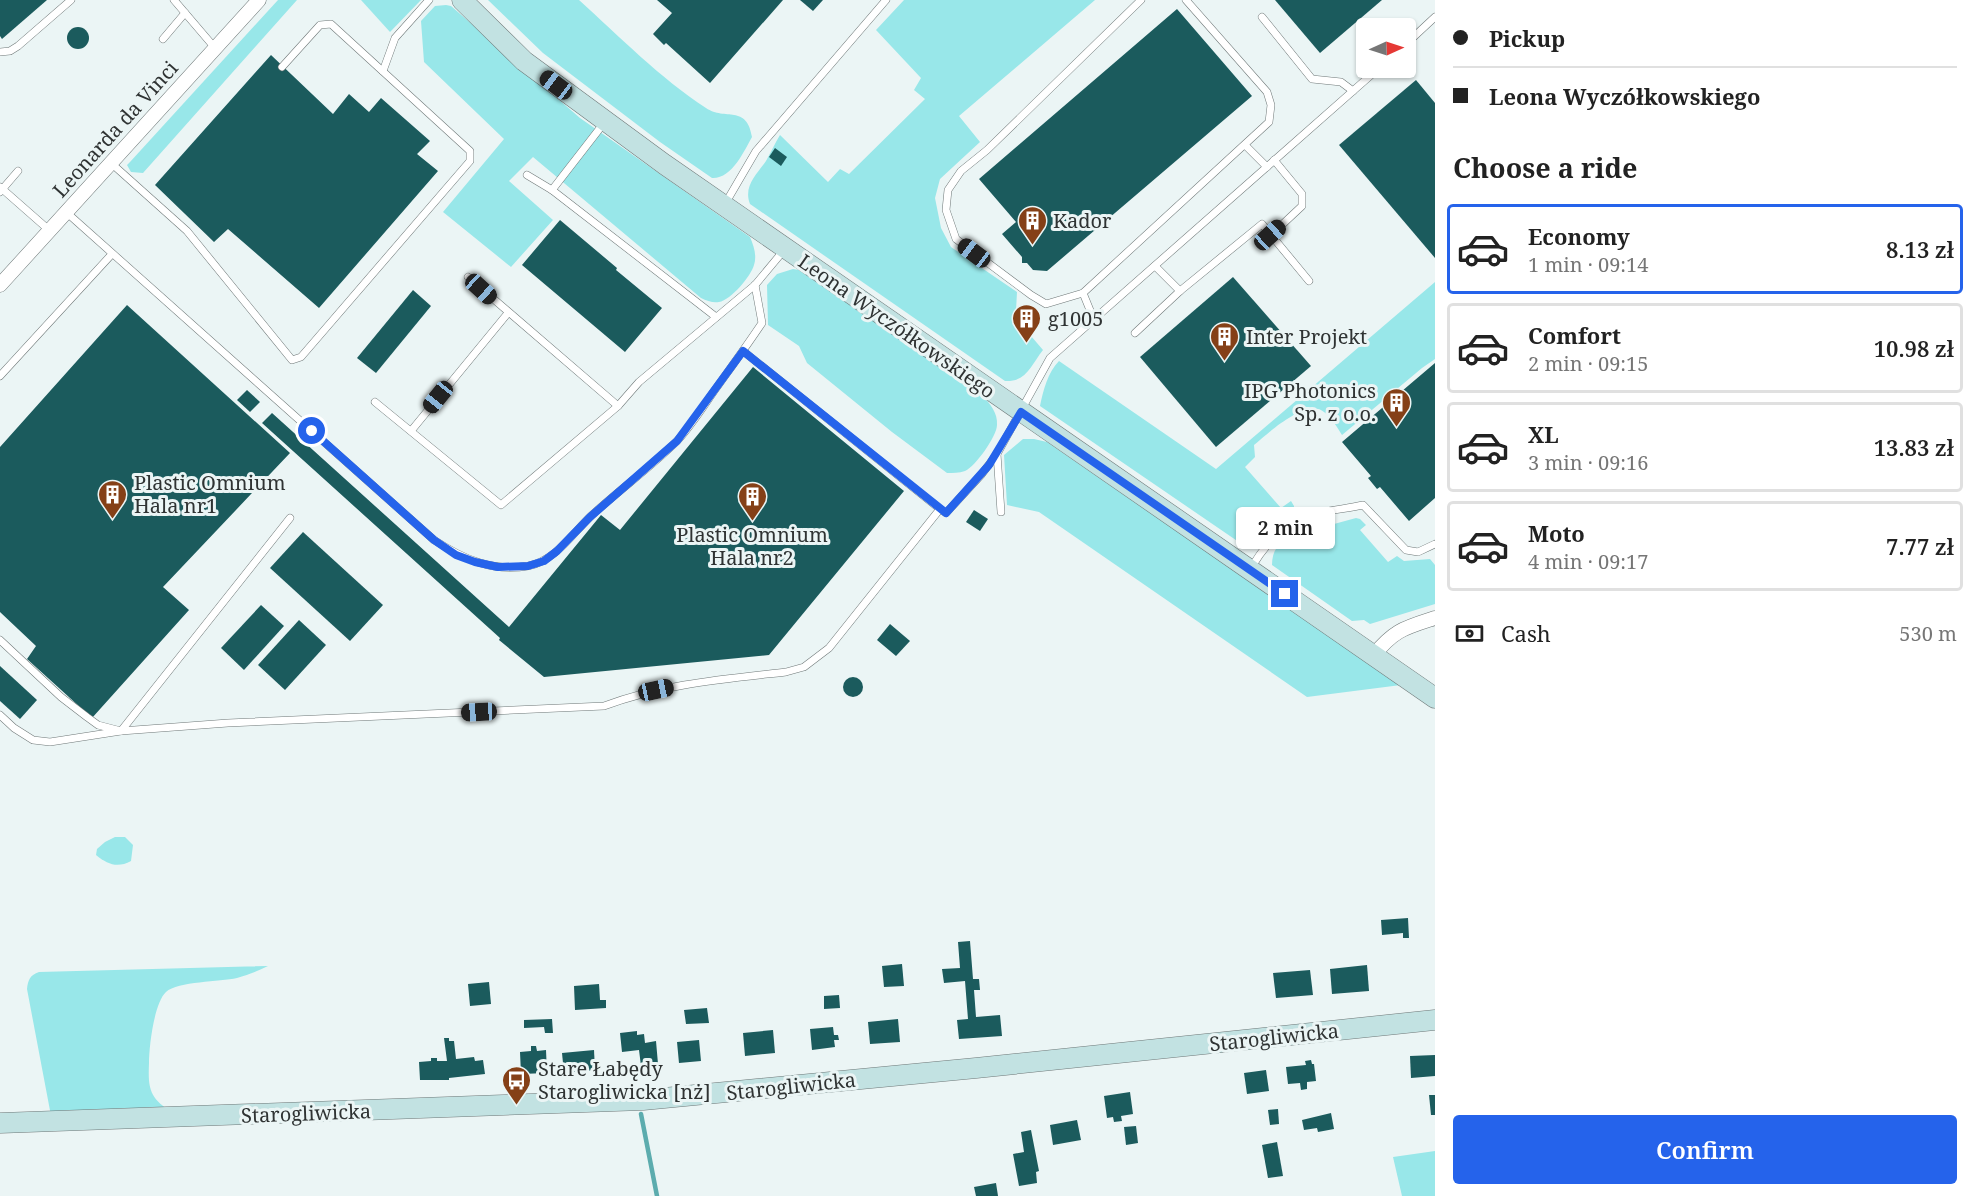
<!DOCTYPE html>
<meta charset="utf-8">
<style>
body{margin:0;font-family:"Noto Serif",serif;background:#f2f2f2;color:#222;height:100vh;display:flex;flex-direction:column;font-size:22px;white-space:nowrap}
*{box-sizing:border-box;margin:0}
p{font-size:20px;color:#767676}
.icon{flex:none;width:33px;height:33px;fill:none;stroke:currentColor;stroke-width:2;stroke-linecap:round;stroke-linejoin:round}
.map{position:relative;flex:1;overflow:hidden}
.sheet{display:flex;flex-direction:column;background:#fff;width:540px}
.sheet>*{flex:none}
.hud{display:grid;align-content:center;height:132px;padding:0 18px;background:#fff}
.needle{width:39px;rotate:87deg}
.tools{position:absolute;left:1356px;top:18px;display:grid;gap:12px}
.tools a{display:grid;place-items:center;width:60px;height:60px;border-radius:6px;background:#fff;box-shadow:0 2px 4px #0004;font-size:30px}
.end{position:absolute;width:27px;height:27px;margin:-14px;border:8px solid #2563eb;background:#fff;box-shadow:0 0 0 3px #fff}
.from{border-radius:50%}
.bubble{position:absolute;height:42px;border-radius:6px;background:#fff;box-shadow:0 2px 4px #0004;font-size:20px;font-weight:600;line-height:42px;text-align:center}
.car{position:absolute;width:18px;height:36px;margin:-18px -9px;border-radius:8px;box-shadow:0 0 4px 2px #0007;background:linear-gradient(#222 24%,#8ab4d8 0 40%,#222 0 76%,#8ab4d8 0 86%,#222 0)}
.hud b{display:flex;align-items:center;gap:21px;height:57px;font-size:22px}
.hud b+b{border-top:2px solid #e0e0e0}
.hud i{width:15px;height:15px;background:#222}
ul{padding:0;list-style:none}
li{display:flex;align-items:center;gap:18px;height:90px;margin:0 12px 9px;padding:0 6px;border:3px solid #e0e0e0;border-radius:6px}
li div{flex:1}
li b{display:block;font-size:22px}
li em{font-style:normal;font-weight:600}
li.on{border-color:#2563eb}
li>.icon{width:54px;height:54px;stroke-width:1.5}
h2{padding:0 18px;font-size:27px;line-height:72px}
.pay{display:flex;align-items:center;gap:15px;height:66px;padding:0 18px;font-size:22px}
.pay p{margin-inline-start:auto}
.action{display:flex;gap:12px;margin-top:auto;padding:12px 18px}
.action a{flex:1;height:69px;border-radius:6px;background:#2563eb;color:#fff;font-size:24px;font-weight:600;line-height:69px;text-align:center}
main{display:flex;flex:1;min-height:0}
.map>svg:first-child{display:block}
</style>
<main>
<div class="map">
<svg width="1435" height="1196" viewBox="0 0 1435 1196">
<rect width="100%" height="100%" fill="#ebf5f5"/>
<!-- green -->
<g fill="#98e7e9">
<path d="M 278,0 L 297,0 L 143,173 L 131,172 L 127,165 L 130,162 Z"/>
<path d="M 361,0 L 421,0 L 390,32 Z"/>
<path d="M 488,0 L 579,0 C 620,37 660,78 706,108 C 725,121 747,104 752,137 C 744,151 732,179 712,178 L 660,142 L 543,53 Z"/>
<path d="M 904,0 L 1095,0 L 959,116 L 980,142 L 940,179 L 935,198 L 941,228 L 951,247 L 1017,292 L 1016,311 L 1031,336 L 1043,350 C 1031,365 1027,382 1005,381 L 750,204 C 743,186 757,174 766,161 C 771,152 775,143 780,135 L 828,182 L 840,169 L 849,174 L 925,99 L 914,90 L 921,78 L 876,30 Z"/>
<path d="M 446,5 L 451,6 L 580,118 L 750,237 C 754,246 757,256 754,265 C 751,276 731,300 719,302 C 713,303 707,301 701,298 L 533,157 L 509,181 L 553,220 L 511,267 L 443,212 L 504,139 L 424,62 L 421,21 L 435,6 Z"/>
<path d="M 793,269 L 799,270 L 983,396 C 990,404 998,413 997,425 C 997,436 975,467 965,471 C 959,473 953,473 947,473 L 892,432 L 807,363 L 799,346 L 768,325 L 767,285 L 777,274 Z"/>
<path d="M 1435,282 L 1435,359 L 1422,368 L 1342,435 C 1337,427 1331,417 1324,412 C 1307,397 1267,434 1254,445 L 1255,457 L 1245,467 L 1281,508 L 1291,501 L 1294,506 L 1294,510 L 1281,513 L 1285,516 L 1263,531 L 1249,549 L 1040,406 C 1043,391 1048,372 1059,361 L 1216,469 Z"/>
<path d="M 1023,439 L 1034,439 L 1047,442 L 1401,685 L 1307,697 L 1039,512 L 1007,505 L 1004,455 Z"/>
<path d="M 1356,518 L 1360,519 L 1366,525 L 1360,530 L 1388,562 L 1397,556 L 1404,561 L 1430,559 L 1435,565 L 1435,604 L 1370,624 L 1364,620 L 1352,621 L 1272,565 C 1272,551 1278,543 1290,536 Z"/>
<path d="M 115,837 L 125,837 L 133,845 L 131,861 C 118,868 108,865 96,855 L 97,849 L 105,842 Z"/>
<path d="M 268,966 C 258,971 248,975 237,978 C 220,982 178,981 166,992 C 154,1003 149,1047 149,1063 C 148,1088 149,1098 172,1112 L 52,1121 L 27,989 C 28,980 30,975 39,972 Z"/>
<path d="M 1435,1151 L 1435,1196 L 1402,1196 L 1393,1157 Z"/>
</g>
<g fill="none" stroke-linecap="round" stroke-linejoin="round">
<!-- stream -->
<path stroke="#5cacae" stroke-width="4.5" d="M 641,1114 L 657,1196"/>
</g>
<!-- building -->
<g fill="#1b5b5d">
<path d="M 0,0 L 47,0 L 2,39 L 0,36 Z"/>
<path d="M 657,0 L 783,0 L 710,83 L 666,43 L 664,45 L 653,34 L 672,13 Z"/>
<path d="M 800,0 L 823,0 L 813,11 Z"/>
<path d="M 1275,0 L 1382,0 L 1320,53 Z"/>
<path d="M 1177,9 L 1252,96 L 1047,271 L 1033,270 L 1027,263 L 1022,263 L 1022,257 L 1002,234 L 1016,222 L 979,179 Z"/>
<circle cx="78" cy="38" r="11"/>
<path d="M 271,55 L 333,114 L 349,94 L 369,112 L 381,98 L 430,141 L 417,154 L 438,171 L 319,308 L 228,229 L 214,242 L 155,185 Z"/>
<path d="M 1416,80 L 1435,103 L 1435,258 L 1339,145 Z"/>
<path d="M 775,148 L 787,157 L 781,166 L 769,157 Z"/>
<path d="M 560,220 L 617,268 L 616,270 L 662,308 L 625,352 L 522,265 Z"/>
<path d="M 1233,277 L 1311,366 L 1216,447 L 1140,357 Z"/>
<path d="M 413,290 L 431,306 L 376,373 L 357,358 Z"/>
<path d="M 127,305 L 290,453 L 163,587 L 189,610 L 92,718 L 27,659 L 36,646 L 0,612 L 0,447 Z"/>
<path d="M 1435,363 L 1435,498 L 1409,521 L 1380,487 L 1377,489 L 1368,478 L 1371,476 L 1342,442 Z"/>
<path d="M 753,367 L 904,491 L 769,655 L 544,677 L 499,640 L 500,638 L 262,423 L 272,413 L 509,627 L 601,515 L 620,530 Z"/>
<path d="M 247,390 L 260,402 L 250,412 L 237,400 Z"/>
<path d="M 974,510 L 988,519 L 980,531 L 966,522 Z"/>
<path d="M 303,532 L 383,605 L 350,641 L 270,568 Z"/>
<path d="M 261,605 L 284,626 L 244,670 L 221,648 Z"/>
<path d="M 299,620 L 326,645 L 285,690 L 258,665 Z"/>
<path d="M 890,624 L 910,641 L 896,656 L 877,640 Z"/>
<path d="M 0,666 L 37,700 L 20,719 L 0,701 Z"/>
<circle cx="853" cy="687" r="10"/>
<path d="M 1408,918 L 1409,938 L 1403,938 L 1403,933 L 1382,935 L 1381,920 Z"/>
<path d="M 970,941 L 973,979 L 979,979 L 980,990 L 974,990 L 976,1017 L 1000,1015 L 1002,1036 L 959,1039 L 957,1020 L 968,1019 L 965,981 L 944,983 L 942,969 L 960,968 L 958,942 Z"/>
<path d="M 902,964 L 904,986 L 884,987 L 882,966 Z"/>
<path d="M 1367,965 L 1369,991 L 1332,994 L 1330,969 Z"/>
<path d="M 1310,970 L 1313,995 L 1276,998 L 1273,973 Z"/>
<path d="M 489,982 L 491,1004 L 470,1006 L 468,984 Z"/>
<path d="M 599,984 L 600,1000 L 606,1000 L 606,1008 L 575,1010 L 574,986 Z"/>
<path d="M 839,995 L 840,1008 L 824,1009 L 824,996 Z"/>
<path d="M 707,1008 L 709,1023 L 686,1024 L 684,1010 Z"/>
<path d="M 552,1019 L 553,1033 L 545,1033 L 544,1027 L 524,1028 L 524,1020 Z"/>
<path d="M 898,1019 L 900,1042 L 870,1044 L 868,1022 Z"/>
<path d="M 833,1027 L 834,1035 L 838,1035 L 839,1040 L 834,1040 L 835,1047 L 812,1050 L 810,1029 Z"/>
<path d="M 773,1030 L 775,1053 L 745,1056 L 743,1033 Z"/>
<path d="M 637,1031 L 637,1035 L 644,1034 L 645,1043 L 656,1041 L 658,1064 L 641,1066 L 639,1050 L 622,1052 L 620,1033 Z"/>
<path d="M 444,1038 L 449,1038 L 449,1041 L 454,1041 L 456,1059 L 474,1057 L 475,1061 L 483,1060 L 485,1074 L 449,1078 L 449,1080 L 420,1080 L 419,1062 L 431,1061 L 431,1058 L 437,1058 L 437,1061 L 447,1061 Z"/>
<path d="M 699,1040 L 701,1061 L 679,1063 L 677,1042 Z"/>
<path d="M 531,1046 L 536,1046 L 537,1051 L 546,1050 L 547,1073 L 521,1074 L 520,1052 L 531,1051 Z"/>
<path d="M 594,1050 L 595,1070 L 564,1073 L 562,1053 Z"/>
<path d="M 1435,1055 L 1435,1076 L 1411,1078 L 1410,1056 Z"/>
<path d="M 1311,1060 L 1312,1064 L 1314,1064 L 1316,1081 L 1307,1082 L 1307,1089 L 1301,1090 L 1300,1083 L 1288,1084 L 1286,1067 L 1306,1065 L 1305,1061 Z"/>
<path d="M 1266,1070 L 1269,1091 L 1247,1094 L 1244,1073 Z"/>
<path d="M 1130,1092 L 1133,1114 L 1121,1116 L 1122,1121 L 1114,1122 L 1113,1117 L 1107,1118 L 1104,1096 Z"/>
<path d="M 1429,1095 L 1435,1095 L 1435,1115 L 1431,1115 Z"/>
<path d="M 1278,1109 L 1279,1124 L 1270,1125 L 1268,1110 Z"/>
<path d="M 1331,1113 L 1334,1129 L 1318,1132 L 1317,1128 L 1304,1130 L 1302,1120 Z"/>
<path d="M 1077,1120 L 1081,1140 L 1053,1145 L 1050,1125 Z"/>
<path d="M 1136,1126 L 1138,1143 L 1126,1145 L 1124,1127 Z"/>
<path d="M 1031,1130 L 1039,1171 L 1036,1172 L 1037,1183 L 1019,1186 L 1013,1154 L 1024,1152 L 1021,1132 Z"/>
<path d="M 1277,1142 L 1283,1176 L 1268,1178 L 1262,1145 Z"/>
<path d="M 996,1183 L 998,1196 L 976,1196 L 974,1187 Z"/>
</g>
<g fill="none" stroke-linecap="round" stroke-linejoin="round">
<defs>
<g id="lane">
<path d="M 174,0 L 215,48"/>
<path d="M 1141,0 L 987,150 L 961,171 L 948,190 L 946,210 L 956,239 L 1031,295 L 1046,304 L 1083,293 L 1269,122 L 1271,105 L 1267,92 L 1186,0"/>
<path d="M 1262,17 L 1312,79 L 1341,82 L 1353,91"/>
<path d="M 163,39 L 185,13"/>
<path d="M 1406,44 L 1435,17"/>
<path d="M 0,52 L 10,51 L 18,46 L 71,0"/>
<path d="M 383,71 L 395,38 L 429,0"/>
<path d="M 1245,145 L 1267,167"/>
<path d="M 111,163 L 187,231 L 292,360 L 301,357 L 470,161 L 470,151 L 331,24 L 320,25 L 282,67"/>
<path d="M 527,175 L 552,190 L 716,317"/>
<path d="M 0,187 L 49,230"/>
<path d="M 552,190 L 604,123"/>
<path d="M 0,192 L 18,171"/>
<path d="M 725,204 L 756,151 L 886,0"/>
<path d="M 66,212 L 434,540 C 463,559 492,572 528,566 C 555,561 572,534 591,516 C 619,490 650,468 677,441 C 690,427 701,410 712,394 C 729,370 746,347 762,323 L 755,285"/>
<path d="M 1271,235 L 1302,206 L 1302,194 L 1274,160"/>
<path d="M 468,277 L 618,406"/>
<path d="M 1180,291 L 1262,224 L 1309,281"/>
<path d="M 1083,293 L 1094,320"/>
<path d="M 1135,333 L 1180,291 L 1155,266"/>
<path d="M 743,351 L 940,509"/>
<path d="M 0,376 L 112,254"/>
<path d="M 375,402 L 501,505 L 618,406 L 639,382 L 755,285 L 785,249"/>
<path d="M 411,431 L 508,313"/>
<path d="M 997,454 L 1001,512"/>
<path d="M 1251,568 C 1260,553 1277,530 1293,522 C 1313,511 1341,510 1363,505 L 1406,550 L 1418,552 L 1435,544"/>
<path d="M 0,640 L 61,697 L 87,717 L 98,725 L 121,731 L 290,518"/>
<path d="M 0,715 L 14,728 L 33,740 L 50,742 L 121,731 L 228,723 L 604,706 C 662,684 724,679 786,672 L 804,667 L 829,648 L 940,509 L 946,513 L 981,475 L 997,454 L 1050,358 L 1379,68"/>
</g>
<g id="street">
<path d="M 0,285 L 259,0"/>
<path d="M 1373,656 C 1394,630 1404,628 1435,618"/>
</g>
<g id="secondary">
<path d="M 462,0 L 524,61 L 664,164 L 1435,698"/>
<path d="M 0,1123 L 643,1100 L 976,1068 L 1435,1020"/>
</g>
</defs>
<!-- lane casing -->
<use href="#lane" stroke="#6f7878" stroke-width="8"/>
<!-- street casing -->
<use href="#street" stroke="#6f7878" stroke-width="15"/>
<!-- secondary casing -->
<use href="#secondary" stroke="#6f7878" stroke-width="21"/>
<!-- lane -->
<use href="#lane" stroke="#fff" stroke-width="7"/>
<!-- street -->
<use href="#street" stroke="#fff" stroke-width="14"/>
<!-- secondary -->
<use href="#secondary" stroke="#c2e2e2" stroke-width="20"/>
</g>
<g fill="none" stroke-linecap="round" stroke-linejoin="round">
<!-- route -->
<path stroke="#2563eb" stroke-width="8" d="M 312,431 L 434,540 L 456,555 L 475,562 L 498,567 L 528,566 L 544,561 L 557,551 L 590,517 L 677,441 L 743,351 L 946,513 L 989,465 L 1021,412 L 1285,594"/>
</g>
<!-- icons -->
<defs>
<symbol id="building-pin" viewBox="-11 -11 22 30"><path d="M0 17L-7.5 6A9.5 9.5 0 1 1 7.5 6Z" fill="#854017" stroke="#ebf5f5"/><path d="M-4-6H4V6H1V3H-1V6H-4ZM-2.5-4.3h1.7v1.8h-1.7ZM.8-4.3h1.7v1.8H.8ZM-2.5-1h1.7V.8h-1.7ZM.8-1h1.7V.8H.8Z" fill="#fff"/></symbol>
<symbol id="bus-pin" viewBox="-11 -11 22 30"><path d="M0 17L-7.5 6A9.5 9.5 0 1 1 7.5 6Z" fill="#854017" stroke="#ebf5f5"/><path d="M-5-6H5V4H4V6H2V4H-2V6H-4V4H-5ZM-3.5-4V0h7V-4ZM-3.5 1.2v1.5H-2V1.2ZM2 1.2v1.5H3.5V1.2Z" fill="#fff"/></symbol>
</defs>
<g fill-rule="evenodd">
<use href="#building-pin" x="1016" y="204" width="33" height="45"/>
<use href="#building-pin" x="1010" y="302" width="33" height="45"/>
<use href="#building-pin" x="1208" y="320" width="33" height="45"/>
<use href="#building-pin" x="1380" y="386" width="33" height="45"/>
<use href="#building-pin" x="96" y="478" width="33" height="45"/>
<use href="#building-pin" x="736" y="480" width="33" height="45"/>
<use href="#bus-pin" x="500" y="1064" width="33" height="45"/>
</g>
<g text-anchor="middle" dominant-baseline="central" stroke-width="6" stroke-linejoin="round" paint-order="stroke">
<!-- street labels -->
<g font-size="20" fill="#2f3333" stroke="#ebf5f5">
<text transform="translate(115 129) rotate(-48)">Leonarda da Vinci</text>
<text transform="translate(897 326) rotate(35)">Leona Wyczółkowskiego</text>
<text transform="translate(1274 1037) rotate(-6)">Starogliwicka</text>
<text transform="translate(791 1086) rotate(-6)">Starogliwicka</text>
<text transform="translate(306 1113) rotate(-2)">Starogliwicka</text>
</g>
<!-- poi labels -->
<g font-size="20" fill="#2f3333" stroke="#ebf5f5" text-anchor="start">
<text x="1053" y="220">Kador</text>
<text x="1048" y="318">g1005</text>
<text x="1246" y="336">Inter Projekt</text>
<text x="1376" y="390" text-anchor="end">IPG Photonics<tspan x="1376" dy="23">Sp. z o.o.</tspan></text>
<text x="134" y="482">Plastic Omnium<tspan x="134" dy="23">Hala nr1</tspan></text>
<text x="752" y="534" text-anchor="middle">Plastic Omnium<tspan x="752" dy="23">Hala nr2</tspan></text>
<text x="538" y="1068">Stare Łabędy<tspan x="538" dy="23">Starogliwicka [nż]</tspan></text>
</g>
</g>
</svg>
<div class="tools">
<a><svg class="needle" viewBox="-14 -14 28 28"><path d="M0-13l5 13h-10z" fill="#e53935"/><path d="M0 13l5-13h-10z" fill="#767676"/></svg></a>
</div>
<i class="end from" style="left:312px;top:431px"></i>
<i class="end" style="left:1285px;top:594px"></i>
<div class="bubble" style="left:1236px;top:507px;width:99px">2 min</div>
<i class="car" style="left:556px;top:85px;rotate:307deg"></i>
<i class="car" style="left:1270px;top:235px;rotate:48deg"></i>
<i class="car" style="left:974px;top:253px;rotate:307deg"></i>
<i class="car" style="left:481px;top:289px;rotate:132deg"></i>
<i class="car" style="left:438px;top:397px;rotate:219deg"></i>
<i class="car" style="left:656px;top:690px;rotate:78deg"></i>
<i class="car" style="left:479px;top:712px;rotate:267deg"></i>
</div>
<section class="sheet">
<div class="hud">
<b><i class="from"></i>Pickup</b>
<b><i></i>Leona Wyczółkowskiego</b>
</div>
<h2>Choose a ride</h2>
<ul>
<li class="on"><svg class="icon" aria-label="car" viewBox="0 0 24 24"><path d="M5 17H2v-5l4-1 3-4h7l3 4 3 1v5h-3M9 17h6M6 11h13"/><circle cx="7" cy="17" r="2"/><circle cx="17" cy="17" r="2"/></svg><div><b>Economy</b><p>1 min · 09:14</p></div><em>8.13 zł</em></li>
<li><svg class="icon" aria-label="car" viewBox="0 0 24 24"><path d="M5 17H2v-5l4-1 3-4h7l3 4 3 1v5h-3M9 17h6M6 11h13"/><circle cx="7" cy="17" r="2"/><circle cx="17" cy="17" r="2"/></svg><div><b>Comfort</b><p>2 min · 09:15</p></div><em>10.98 zł</em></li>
<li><svg class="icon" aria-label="car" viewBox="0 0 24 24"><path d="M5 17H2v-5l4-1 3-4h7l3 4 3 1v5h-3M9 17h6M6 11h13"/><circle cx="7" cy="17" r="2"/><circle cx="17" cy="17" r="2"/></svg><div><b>XL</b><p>3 min · 09:16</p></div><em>13.83 zł</em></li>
<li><svg class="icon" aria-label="car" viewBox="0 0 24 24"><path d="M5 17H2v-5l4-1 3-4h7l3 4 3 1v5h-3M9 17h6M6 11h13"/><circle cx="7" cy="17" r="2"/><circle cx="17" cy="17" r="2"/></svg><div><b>Moto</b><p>4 min · 09:17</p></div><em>7.77 zł</em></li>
</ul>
<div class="pay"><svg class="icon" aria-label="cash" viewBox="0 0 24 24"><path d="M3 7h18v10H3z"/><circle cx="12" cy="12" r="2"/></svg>Cash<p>530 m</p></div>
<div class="action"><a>Confirm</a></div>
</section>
</main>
